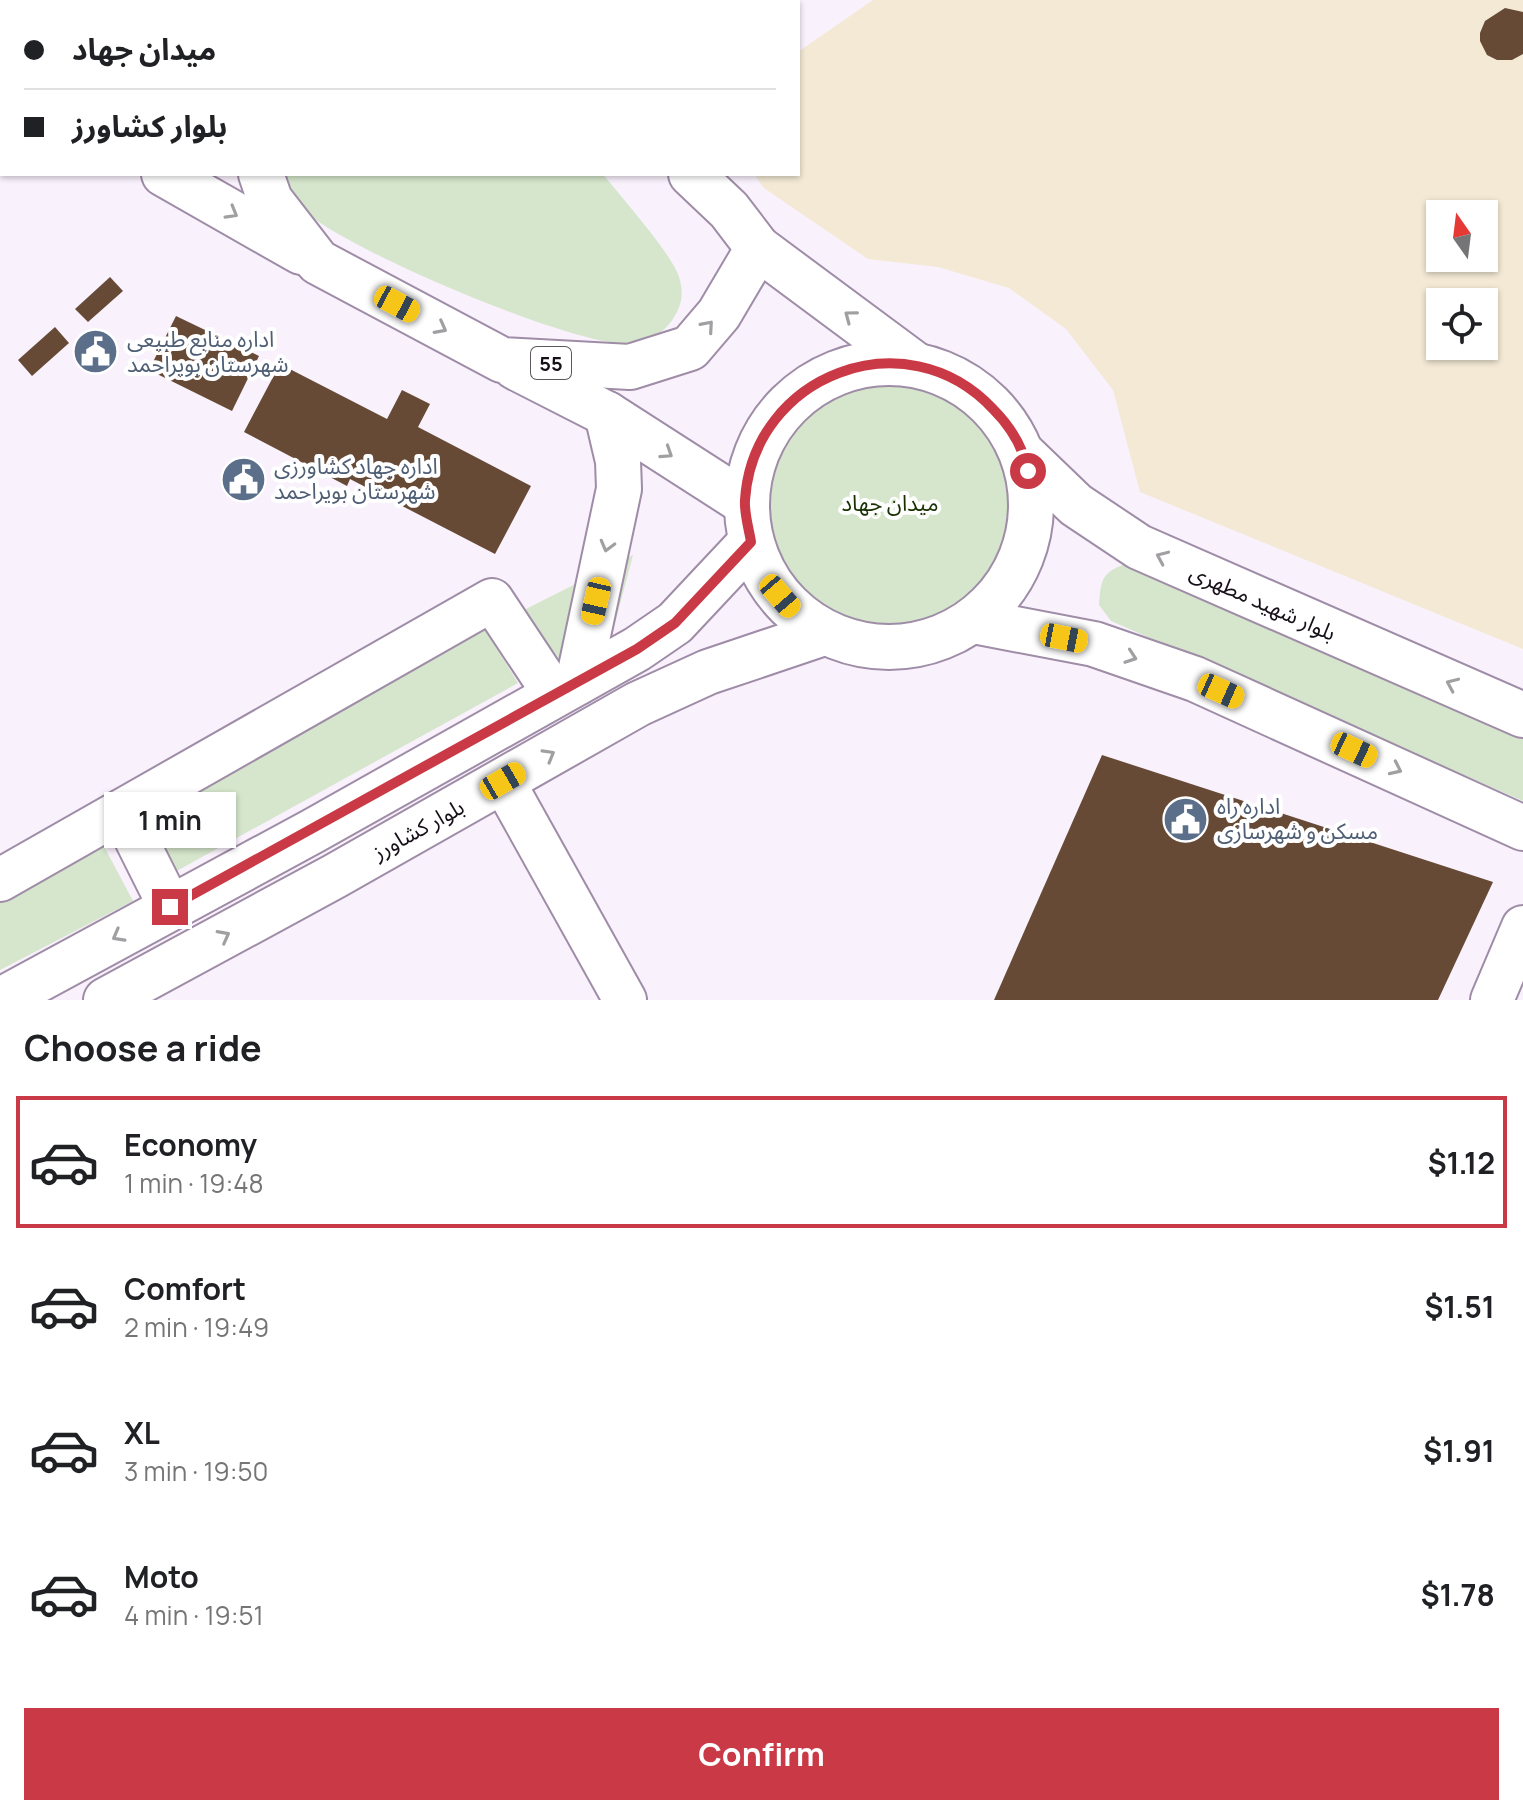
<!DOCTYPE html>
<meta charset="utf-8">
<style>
body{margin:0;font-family:Manrope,"Noto Sans Arabic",sans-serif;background:#f2f2f2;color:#202124;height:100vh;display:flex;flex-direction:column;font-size:30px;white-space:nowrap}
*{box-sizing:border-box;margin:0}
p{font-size:26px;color:#757577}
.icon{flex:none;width:44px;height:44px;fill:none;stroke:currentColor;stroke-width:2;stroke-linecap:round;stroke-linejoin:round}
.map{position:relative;height:1000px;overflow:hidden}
.side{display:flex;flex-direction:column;background:#fff;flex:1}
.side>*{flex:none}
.guide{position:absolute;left:0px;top:0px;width:800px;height:176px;box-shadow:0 2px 6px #0004;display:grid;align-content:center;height:176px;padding:0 24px;background:#fff}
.needle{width:52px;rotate:346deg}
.fabs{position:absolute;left:1426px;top:200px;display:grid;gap:16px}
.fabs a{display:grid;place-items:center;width:72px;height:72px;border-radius:0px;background:#fff;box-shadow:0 2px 6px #0004;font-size:40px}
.end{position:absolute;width:36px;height:36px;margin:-18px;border:10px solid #ca3a46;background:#fff;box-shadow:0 0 0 4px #fff}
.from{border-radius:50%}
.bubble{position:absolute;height:56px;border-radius:0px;background:#fff;box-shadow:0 2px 6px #0004;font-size:26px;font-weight:700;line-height:56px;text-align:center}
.car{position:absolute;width:24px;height:48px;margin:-24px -12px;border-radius:10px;box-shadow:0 0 6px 2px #0007;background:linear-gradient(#f5c518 24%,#345 0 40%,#f5c518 0 76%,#345 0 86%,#f5c518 0)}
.guide b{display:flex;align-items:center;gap:28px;height:76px;font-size:30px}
.guide b+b{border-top:2px solid #e0e0e0}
.guide i{width:20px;height:20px;background:#202124}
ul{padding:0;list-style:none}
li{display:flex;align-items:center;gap:24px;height:132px;margin:0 16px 12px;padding:0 8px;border:4px solid transparent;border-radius:0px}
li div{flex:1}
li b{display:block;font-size:30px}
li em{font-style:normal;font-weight:700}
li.selected{border-color:#ca3a46}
li>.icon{width:72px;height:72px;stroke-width:1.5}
h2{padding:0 24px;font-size:36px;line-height:96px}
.action{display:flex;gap:16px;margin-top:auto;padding:16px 24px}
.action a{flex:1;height:92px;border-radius:0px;background:#ca3a46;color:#fff;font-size:32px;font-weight:700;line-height:92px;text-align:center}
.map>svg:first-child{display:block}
</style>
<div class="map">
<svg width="1523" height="1000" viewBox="0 0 1523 1000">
<rect width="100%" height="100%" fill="#f9f1fc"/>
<!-- industrial -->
<path fill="#f3e9d4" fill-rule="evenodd" d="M 873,0 L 1523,0 L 1523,649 L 1140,492 L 1113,390 L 1066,329 L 1009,288 L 938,267 L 868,259 L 764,188 L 754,174 L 798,174 L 798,52 ZM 1440,214 L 1484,214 L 1484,258 L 1440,258 ZM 1440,302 L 1484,302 L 1484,346 L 1440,346 Z"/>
<!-- green -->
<g fill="#d5e6cc">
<path d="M 0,0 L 346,0 L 2,2 L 2,62 Z"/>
<path d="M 283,174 L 603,174 C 620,196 672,254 679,277 C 684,293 682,304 674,317 C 665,333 647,343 629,344 C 575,347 335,246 299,206 C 292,198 284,184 283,174 Z"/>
<circle cx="890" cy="503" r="128"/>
<path d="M 633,555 L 613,631 L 562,662 L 522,611 Z"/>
<path d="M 1126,564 L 1523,736 L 1523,801 L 1111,621 L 1099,605 C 1101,581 1101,572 1126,564 Z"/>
<path d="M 484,628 L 518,683 L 173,873 L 139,817 Z"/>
<path d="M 99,837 L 133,901 L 0,970 L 0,891 Z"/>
</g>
<!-- building -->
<g fill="#664a36">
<path d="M 1505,8 L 1523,12 L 1523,54 L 1512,60 L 1497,60 L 1487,55 L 1480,41 L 1480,33 L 1485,21 Z"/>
<path d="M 110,277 L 123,291 L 88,322 L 75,309 Z"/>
<path d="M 176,316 L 259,356 L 232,411 L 149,370 Z"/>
<path d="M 55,327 L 69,343 L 32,376 L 18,360 Z"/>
<path d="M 280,364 L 387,419 L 402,390 L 430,404 L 418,427 L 531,486 L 495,554 L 350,479 L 347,486 L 244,432 Z"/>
<path d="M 1102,755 L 1493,882 L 1438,1000 L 994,1000 Z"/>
</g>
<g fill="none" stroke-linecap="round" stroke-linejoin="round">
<defs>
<g id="minor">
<path d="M 763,0 L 764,2"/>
<path d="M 576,2 L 578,0"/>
<path d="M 503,781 L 625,1000"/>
<path d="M 122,811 L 170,907"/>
<path d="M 0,880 L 492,600 L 555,695"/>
<path d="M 1492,1000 L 1523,927"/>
</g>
<g id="major">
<path d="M 381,0 L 381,2"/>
<path d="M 542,0 L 543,2"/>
<path d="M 0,85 L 2,86"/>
<path d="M 164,174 L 301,252"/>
<path d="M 261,174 L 270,200 L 318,262 L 502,360 L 630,367 L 690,348 L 719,314 L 758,248 L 729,210 L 691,174"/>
<path d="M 758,248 L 913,363"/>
<circle cx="889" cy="505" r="142"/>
<path d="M 515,367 L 607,414 L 744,502"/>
<path d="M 1024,455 L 1076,505 L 1139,547 L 1523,715"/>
<path d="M 973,621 L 1094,644 L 1195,679 L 1523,828"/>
<path d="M 578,682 L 619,489 L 618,461 L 607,414"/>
<path d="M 1,1000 L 313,831 L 637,649 L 675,623 L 751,542"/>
<path d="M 106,1000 L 335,876 L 638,704 L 708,672 L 824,633"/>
</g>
</defs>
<!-- minor casing -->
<use href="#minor" stroke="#9f8ca7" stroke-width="46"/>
<!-- major casing -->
<use href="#major" stroke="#9f8ca7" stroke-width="48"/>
<!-- minor -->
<use href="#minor" stroke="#fff" stroke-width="42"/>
<!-- major -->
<use href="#major" stroke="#fff" stroke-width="44"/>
</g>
<!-- one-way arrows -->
<defs><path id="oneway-chevron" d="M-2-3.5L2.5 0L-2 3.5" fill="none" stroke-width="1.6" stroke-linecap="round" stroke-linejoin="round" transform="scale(2)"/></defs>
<g stroke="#a29fa3">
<use href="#oneway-chevron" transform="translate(232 213) rotate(30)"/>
<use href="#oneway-chevron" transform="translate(850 316) rotate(-143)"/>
<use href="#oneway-chevron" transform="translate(708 326) rotate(-49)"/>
<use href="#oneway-chevron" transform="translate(441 328) rotate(28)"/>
<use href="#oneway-chevron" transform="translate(667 453) rotate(33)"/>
<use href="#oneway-chevron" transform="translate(607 546) rotate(105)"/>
<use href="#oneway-chevron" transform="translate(1162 557) rotate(-156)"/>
<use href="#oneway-chevron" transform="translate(1131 657) rotate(19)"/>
<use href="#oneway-chevron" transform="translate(1452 684) rotate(-156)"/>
<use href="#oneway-chevron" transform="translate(549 755) rotate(-30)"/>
<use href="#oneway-chevron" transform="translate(1396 769) rotate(25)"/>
<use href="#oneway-chevron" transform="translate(118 936) rotate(151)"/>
<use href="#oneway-chevron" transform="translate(224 936) rotate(-28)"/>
</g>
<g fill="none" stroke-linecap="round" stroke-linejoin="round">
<!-- route -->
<path stroke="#ca3a46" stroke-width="10" d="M 170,907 L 637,649 L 675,623 L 751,542 C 749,529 744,513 745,500 C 753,375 906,316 993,409 C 1010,426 1023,447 1028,471"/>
</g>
<!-- icons -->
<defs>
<symbol id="civic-disc" viewBox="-11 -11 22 22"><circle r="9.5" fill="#5c6f8a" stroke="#fff"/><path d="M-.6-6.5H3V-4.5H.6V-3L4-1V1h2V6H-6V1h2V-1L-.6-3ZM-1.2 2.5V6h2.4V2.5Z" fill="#fff"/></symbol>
</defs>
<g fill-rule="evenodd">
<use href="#civic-disc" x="70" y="326" width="51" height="51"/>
<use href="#civic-disc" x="218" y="454" width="51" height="51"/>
<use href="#civic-disc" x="1160" y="794" width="51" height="51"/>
</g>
<g text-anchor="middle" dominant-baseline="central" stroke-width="8" stroke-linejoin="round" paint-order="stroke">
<!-- shield labels -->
<rect fill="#fff" stroke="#5d585e" stroke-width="2" x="531" y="347" width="40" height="32" rx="6"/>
<g font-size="20" font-weight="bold" fill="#171019">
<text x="551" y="363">55</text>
</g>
<!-- service labels -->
<g font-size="22" fill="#4e5e75" stroke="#fff" text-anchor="start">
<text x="127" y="339">اداره منابع طبیعی<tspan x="127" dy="25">شهرستان بویراحمد</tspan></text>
<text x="274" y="466">اداره جهاد کشاورزی<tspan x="274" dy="25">شهرستان بویراحمد</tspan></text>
<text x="1217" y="806">اداره راه<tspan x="1217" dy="25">مسکن و شهرسازی</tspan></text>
</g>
<!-- park labels -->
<g font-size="22" fill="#173102" stroke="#fff">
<text x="890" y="503">میدان جهاد</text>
</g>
<!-- street labels -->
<g font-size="22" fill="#171019" stroke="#fff">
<text transform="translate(1263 602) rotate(24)">بلوار شهید مطهری</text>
<text transform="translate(418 829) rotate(-29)">بلوار کشاورز</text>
</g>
</g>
</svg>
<div class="fabs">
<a><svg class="needle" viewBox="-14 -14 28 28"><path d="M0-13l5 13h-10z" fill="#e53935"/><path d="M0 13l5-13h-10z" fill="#757577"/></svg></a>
<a><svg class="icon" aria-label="locate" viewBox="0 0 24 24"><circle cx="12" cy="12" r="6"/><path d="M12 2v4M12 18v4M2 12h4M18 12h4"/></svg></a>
</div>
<i class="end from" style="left:1028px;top:471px"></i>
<i class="end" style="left:170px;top:907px"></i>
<div class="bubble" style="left:104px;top:792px;width:132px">1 min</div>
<i class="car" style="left:397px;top:304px;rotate:118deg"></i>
<i class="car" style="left:780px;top:596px;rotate:139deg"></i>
<i class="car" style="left:596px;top:601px;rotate:193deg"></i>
<i class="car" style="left:1064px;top:638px;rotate:101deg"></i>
<i class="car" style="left:1221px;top:691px;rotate:114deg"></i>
<i class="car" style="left:1354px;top:750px;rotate:115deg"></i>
<i class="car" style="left:503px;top:781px;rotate:60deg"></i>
<div class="guide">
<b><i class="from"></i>میدان جهاد</b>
<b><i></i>بلوار کشاورز</b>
</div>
</div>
<section class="side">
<h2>Choose a ride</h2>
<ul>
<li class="selected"><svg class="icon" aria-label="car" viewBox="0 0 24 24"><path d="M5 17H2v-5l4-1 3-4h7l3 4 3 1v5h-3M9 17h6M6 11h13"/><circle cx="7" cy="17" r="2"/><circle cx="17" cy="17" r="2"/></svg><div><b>Economy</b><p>1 min · 19:48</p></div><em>$1.12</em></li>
<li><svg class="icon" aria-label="car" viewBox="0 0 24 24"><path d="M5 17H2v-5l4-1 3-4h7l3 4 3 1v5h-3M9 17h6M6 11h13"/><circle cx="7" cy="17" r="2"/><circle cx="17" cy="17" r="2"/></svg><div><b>Comfort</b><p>2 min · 19:49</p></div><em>$1.51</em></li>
<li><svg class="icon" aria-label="car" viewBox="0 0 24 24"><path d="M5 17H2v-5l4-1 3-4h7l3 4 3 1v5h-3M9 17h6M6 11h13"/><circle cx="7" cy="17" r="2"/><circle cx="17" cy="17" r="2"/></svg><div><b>XL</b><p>3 min · 19:50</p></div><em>$1.91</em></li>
<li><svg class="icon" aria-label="car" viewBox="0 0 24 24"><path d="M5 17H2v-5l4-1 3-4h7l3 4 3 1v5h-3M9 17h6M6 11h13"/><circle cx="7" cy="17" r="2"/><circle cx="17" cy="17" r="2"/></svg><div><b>Moto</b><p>4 min · 19:51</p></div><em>$1.78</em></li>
</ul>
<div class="action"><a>Confirm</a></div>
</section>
